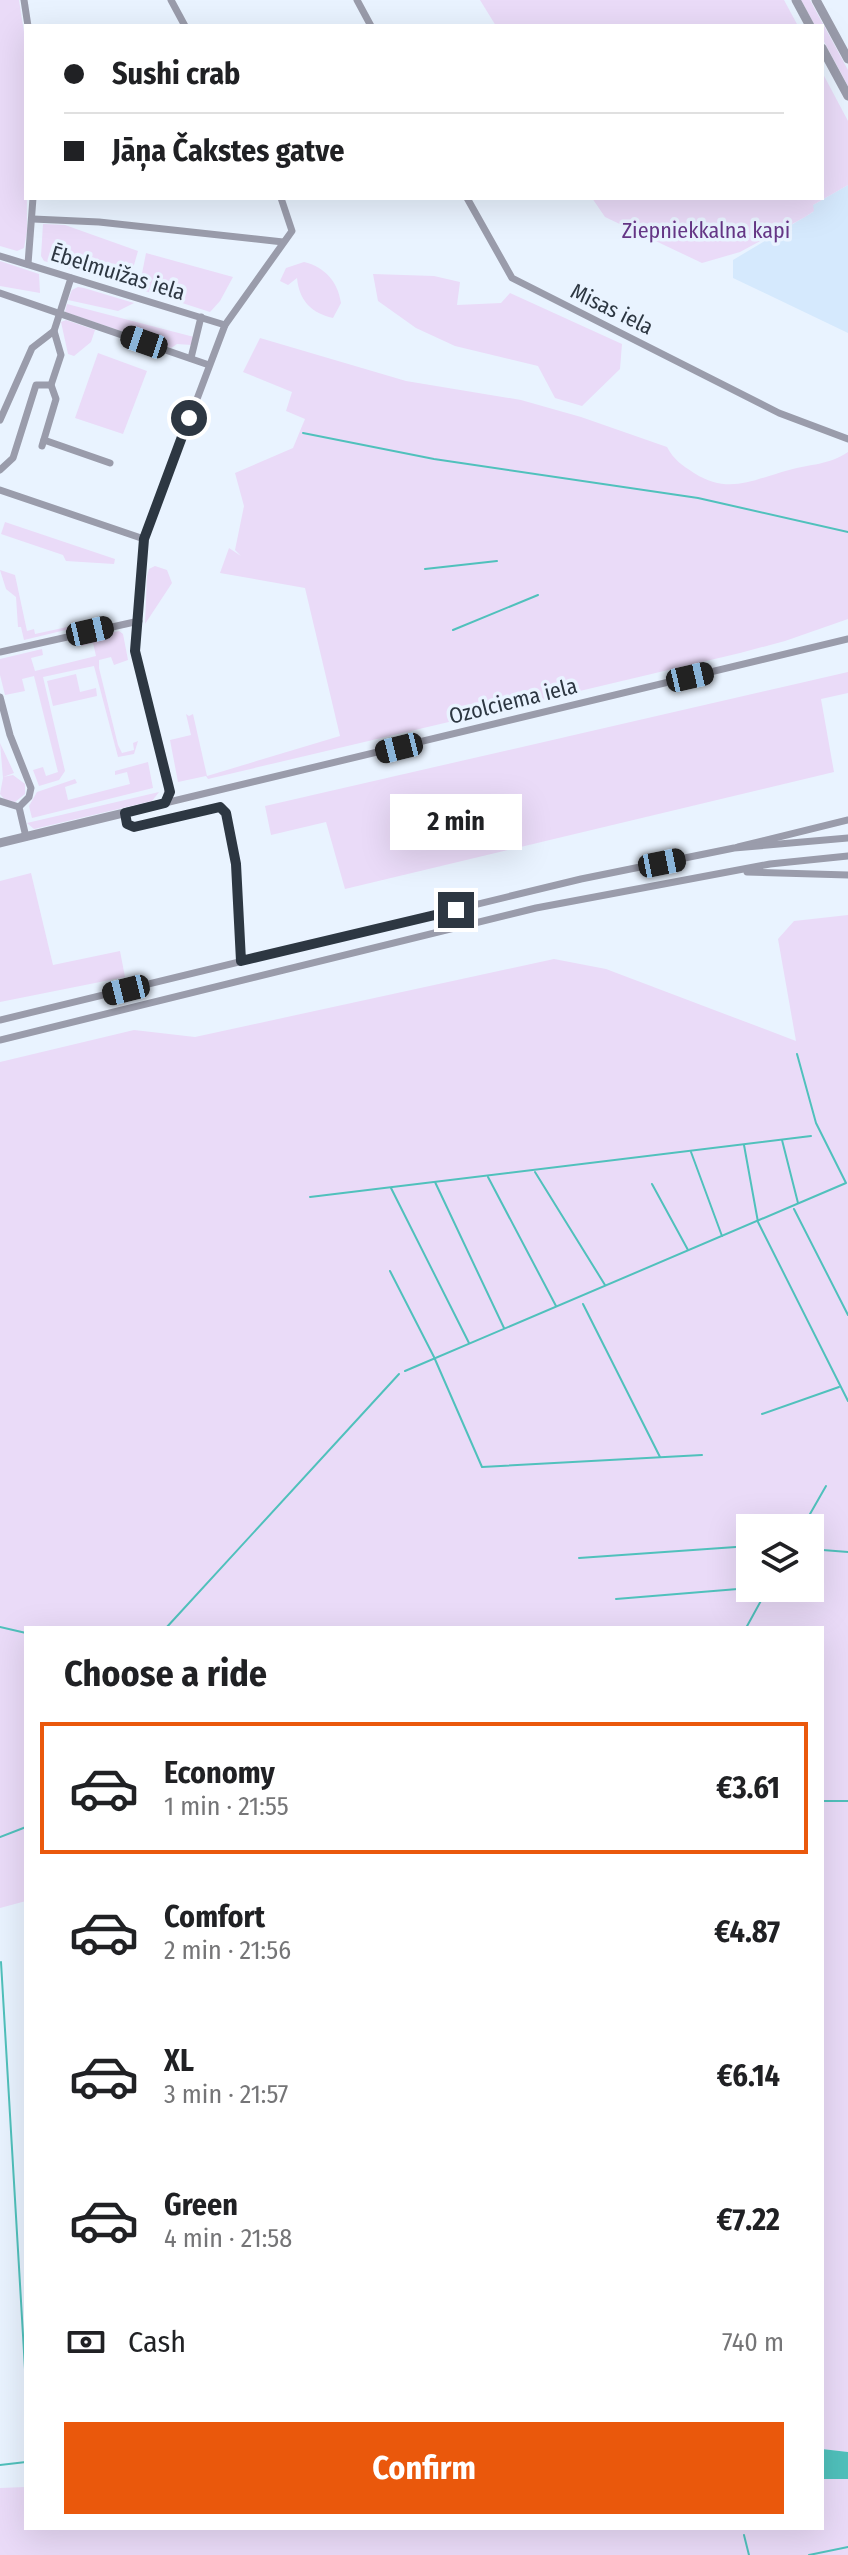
<!DOCTYPE html>
<meta charset="utf-8">
<style>
body{margin:0;font-family:"Fira Sans Condensed",sans-serif;background:#f2f2f2;color:#202124;height:100vh;display:flex;flex-direction:column;font-size:30px;white-space:nowrap}
*{box-sizing:border-box;margin:0}
p{font-size:26px;color:#757577}
.icon{flex:none;width:44px;height:44px;fill:none;stroke:currentColor;stroke-width:2;stroke-linecap:round;stroke-linejoin:round}
.map{position:relative;flex:1;overflow:hidden}
.drawer{position:absolute;left:24px;top:1626px;width:800px;height:904px;display:flex;flex-direction:column;background:#fff;border-radius:0px;box-shadow:0 8px 32px #0002}
.drawer>*{flex:none}
.hud{position:absolute;left:24px;top:24px;width:800px;height:176px;border-radius:0px;box-shadow:0 8px 32px #0002;display:grid;align-content:center;height:176px;padding:0 40px;background:#fff}
.controls{position:absolute;left:736px;top:1514px;display:grid;gap:16px}
.controls a{display:grid;place-items:center;width:88px;height:88px;border-radius:0px;background:#fff;box-shadow:0 8px 32px #0002;font-size:40px}
.end{position:absolute;width:36px;height:36px;margin:-18px;border:10px solid #2d3742;background:#fff;box-shadow:0 0 0 4px #fff}
.from{border-radius:50%}
.bubble{position:absolute;height:56px;border-radius:0px;background:#fff;box-shadow:0 8px 32px #0002;font-size:26px;font-weight:700;line-height:56px;text-align:center}
.car{position:absolute;width:24px;height:48px;margin:-24px -12px;border-radius:10px;box-shadow:0 0 6px 2px #0007;background:linear-gradient(#222 24%,#8ab4d8 0 40%,#222 0 76%,#8ab4d8 0 86%,#222 0)}
.hud b{display:flex;align-items:center;gap:28px;height:76px;font-size:30px}
.hud b+b{border-top:2px solid #e0e0e0}
.hud i{width:20px;height:20px;background:#202124}
ul{padding:0;list-style:none}
li{display:flex;align-items:center;gap:24px;height:132px;margin:0 16px 12px;padding:0 24px;border:4px solid transparent;border-radius:0px}
li div{flex:1}
li b{display:block;font-size:30px}
li em{font-style:normal;font-weight:700}
li.active{border-color:#ea580c}
li>.icon{width:72px;height:72px;stroke-width:1.5}
h2{padding:0 40px;font-size:36px;line-height:96px}
.pay{display:flex;align-items:center;gap:20px;height:88px;padding:0 40px;font-size:30px}
.pay p{margin-inline-start:auto}
.button{display:flex;gap:16px;margin-top:auto;padding:16px 40px}
.button a{flex:1;height:92px;border-radius:0px;background:#ea580c;color:#fff;font-size:32px;font-weight:700;line-height:92px;text-align:center}
.map>svg:first-child{display:block}
</style>
<div class="map">
<svg width="848" height="2555" viewBox="0 0 848 2555">
<rect width="100%" height="100%" fill="#e9f3ff"/>
<!-- built -->
<path fill="#d5e9fd" d="M 848,185 L 848,333 L 733,278 L 733,260 L 813,212 L 813,205 Z"/>
<!-- green -->
<g fill="#eadbf8" fill-rule="evenodd">
<path d="M 0,0 L 19,0 L 26,45 L 27,231 L 24,248 L 17,251 L 0,246 Z"/>
<path d="M 480,0 L 784,0 L 798,26 L 496,26 Z"/>
<path d="M 801,0 L 810,0 L 848,70 L 848,86 L 822,38 L 822,26 L 815,26 Z"/>
<path d="M 822,72 L 848,121 L 848,185 L 813,205 L 814,211 L 805,217 L 740,252 L 702,263 L 605,217 L 592,198 L 822,198 Z"/>
<path d="M 43,224 L 65,225 L 138,251 L 128,286 L 44,261 L 41,256 Z"/>
<path d="M 146,253 L 233,277 L 220,301 L 210,312 L 139,289 Z"/>
<path d="M 0,261 L 39,274 L 40,293 L 0,286 Z"/>
<path d="M 304,262 C 325,267 338,282 341,303 L 333,318 C 311,313 299,300 297,278 L 288,285 L 280,281 L 286,268 Z"/>
<path d="M 373,274 L 434,276 L 460,282 L 457,305 L 501,303 L 510,293 L 622,344 L 620,369 L 582,406 L 555,398 L 538,366 L 455,346 L 416,328 L 378,301 Z"/>
<path d="M 78,287 L 84,288 L 134,303 L 118,311 L 68,300 L 72,290 Z"/>
<path d="M 67,304 L 194,337 L 192,345 L 177,344 L 171,348 L 65,312 Z"/>
<path d="M 66,320 L 95,330 L 91,342 L 74,356 L 68,354 L 61,322 Z"/>
<path d="M 260,338 L 406,381 L 521,400 L 581,417 L 667,447 C 674,460 682,465 694,473 C 729,495 752,480 789,470 C 810,464 829,465 848,452 L 848,619 L 785,641 L 740,653 L 208,779 L 206,776 L 178,782 L 170,740 L 191,735 L 186,714 L 189,716 L 193,714 L 207,776 L 340,736 L 305,588 L 220,573 L 229,548 L 241,556 L 235,550 L 244,506 L 235,473 L 293,448 L 305,419 L 286,411 L 292,392 L 243,372 Z"/>
<path d="M 98,353 L 147,371 L 123,434 L 75,418 Z"/>
<path d="M 5,522 L 115,559 L 114,564 L 66,561 L 63,555 L 1,534 Z"/>
<path d="M 155,566 L 167,570 L 172,583 L 145,624 L 147,576 L 149,569 Z"/>
<path d="M 0,570 L 15,575 L 27,631 L 34,629 L 35,634 L 81,624 L 82,626 L 24,640 L 21,627 L 18,627 L 16,597 L 6,589 Z"/>
<path d="M 119,631 L 123,634 L 128,660 L 114,665 L 111,657 L 99,660 L 99,668 L 118,745 L 122,753 L 134,750 L 133,743 L 138,741 L 134,754 L 118,757 L 94,666 L 43,677 L 65,771 L 59,780 L 39,786 L 33,770 L 43,767 L 46,776 L 58,772 L 34,676 L 22,679 L 25,691 L 5,695 L 0,675 L 0,659 L 42,649 L 43,655 L 31,658 L 35,671 L 96,656 L 93,643 L 82,646 L 81,640 Z"/>
<path d="M 848,672 L 848,693 L 821,699 L 834,772 L 345,889 L 326,822 L 271,835 L 265,806 Z"/>
<path d="M 76,674 L 80,692 L 96,688 L 97,696 L 53,706 L 47,681 Z"/>
<path d="M 0,743 L 14,773 L 3,777 L 13,775 L 25,784 L 25,794 L 15,802 L 5,800 L 0,794 L 3,778 Z"/>
<path d="M 148,762 L 153,788 L 32,818 L 29,806 L 37,792 L 75,779 L 77,783 L 65,787 L 68,800 L 130,784 L 127,772 L 115,775 L 115,771 Z"/>
<path d="M 159,792 L 152,801 L 34,829 L 27,823 Z"/>
<path d="M 31,873 L 53,965 L 120,951 L 125,977 L 0,1002 L 0,881 Z"/>
<path d="M 848,915 L 848,2452 L 822,2449 L 822,1628 L 26,1628 L 26,1901 L 0,1908 L 0,1062 L 134,1030 L 195,1037 L 554,959 L 606,969 L 796,1041 L 778,939 L 794,921 ZM 750,1528 L 810,1528 L 810,1588 L 750,1588 Z"/>
<path d="M 822,2479 L 848,2479 L 848,2555 L 0,2555 L 0,2488 L 26,2487 L 26,2528 L 822,2528 Z"/>
</g>
<!-- water -->
<path fill="#50c1bc" d="M 822,2449 L 848,2452 L 848,2479 L 822,2479 Z"/>
<g fill="none" stroke-linecap="round" stroke-linejoin="round">
<!-- stream -->
<g stroke="#50c1bc" stroke-width="2">
<path d="M 303,433 L 434,459 L 698,498 L 848,532"/>
<path d="M 425,569 L 497,561"/>
<path d="M 453,630 L 538,595"/>
<path d="M 782,1140 L 798,1203"/>
<path d="M 744,1145 L 758,1222 L 848,1401"/>
<path d="M 691,1152 L 722,1236"/>
<path d="M 535,1172 L 605,1285"/>
<path d="M 488,1177 L 556,1306"/>
<path d="M 435,1182 L 504,1328"/>
<path d="M 652,1184 L 688,1250"/>
<path d="M 391,1188 L 469,1343"/>
<path d="M 310,1197 L 811,1136"/>
<path d="M 794,1209 L 848,1315"/>
<path d="M 390,1271 L 434,1357 L 482,1467 L 702,1455"/>
<path d="M 583,1304 L 660,1457"/>
<path d="M 405,1371 L 846,1183 L 816,1123 L 797,1054"/>
<path d="M 762,1414 L 839,1387"/>
<path d="M 802,1528 L 826,1486"/>
<path d="M 810,1549 L 848,1552"/>
<path d="M 579,1558 L 750,1546"/>
<path d="M 616,1599 L 750,1588"/>
<path d="M 0,1627 L 26,1633"/>
<path d="M 166,1628 L 399,1374"/>
<path d="M 746,1628 L 768,1588"/>
<path d="M 822,1801 L 848,1801"/>
<path d="M 0,1837 L 26,1827"/>
<path d="M 1,1962 L 26,2386"/>
<path d="M 0,2465 L 26,2462"/>
<path d="M 744,2535 L 749,2555"/>
<path d="M 809,2555 L 848,2547"/>
</g>
<!-- minor -->
<g stroke="#9a9cab" stroke-width="7">
<path d="M 24,0 L 28,26"/>
<path d="M 171,0 L 185,26"/>
<path d="M 357,0 L 371,26"/>
<path d="M 467,198 L 512,278 L 779,413 L 848,439"/>
<path d="M 33,219 L 99,222 L 283,242"/>
<path d="M 0,256 L 225,325"/>
<path d="M 28,264 L 33,198"/>
<path d="M 0,293 L 209,365"/>
<path d="M 191,358 L 201,317"/>
<path d="M 0,420 L 32,348 L 54,331"/>
<path d="M 44,440 L 110,463"/>
<path d="M 42,446 L 56,399 L 51,385"/>
<path d="M 0,470 L 13,458 L 36,385 L 51,385 L 61,355 L 54,331 L 71,278"/>
<path d="M 0,490 L 144,539"/>
<path d="M 0,652 L 139,621"/>
<path d="M 0,697 L 10,735 L 31,788 L 29,797 L 19,807 L 26,837"/>
<path d="M 0,801 L 19,807"/>
<path d="M 165,803 L 848,639"/>
<path d="M 165,803 L 169,786 L 135,651 L 144,539 L 225,325 L 292,231 L 281,198"/>
<path d="M 125,813 L 127,824 L 134,827 L 220,807 L 226,813 L 236,864 L 241,961"/>
<path d="M 738,847 L 848,820"/>
<path d="M 747,872 L 848,875"/>
<path d="M 0,1020 L 581,879 L 734,848 L 848,838"/>
<path d="M 0,1040 L 536,908 L 770,864 L 848,856"/>
</g>
<!-- tertiary -->
<g stroke="#9a9cab" stroke-width="9">
<path d="M 796,0 L 810,26"/>
<path d="M 816,0 L 848,59"/>
<path d="M 822,48 L 848,96"/>
<path d="M 0,843 L 165,803"/>
</g>
</g>
<g fill="none" stroke-linecap="round" stroke-linejoin="round">
<!-- route -->
<path stroke="#2d3742" stroke-width="10" d="M 189,418 L 144,539 L 135,651 L 170,792 L 165,803 L 125,813 L 127,824 L 134,827 L 220,807 L 226,813 L 236,864 L 241,961 L 456,910"/>
</g>
<g text-anchor="middle" dominant-baseline="central" stroke-width="7" stroke-linejoin="round" paint-order="stroke">
<!-- park labels -->
<g font-size="22" fill="#663787" stroke="#e9f3ff">
<text x="706" y="230">Ziepniekkalna kapi</text>
</g>
<!-- street labels -->
<g font-size="22" fill="#2d3742" stroke="#e9f3ff">
<text transform="translate(118 273) rotate(17)">Ēbelmuižas iela</text>
<text transform="translate(612 309) rotate(26)">Misas iela</text>
<text transform="translate(513 701) rotate(-14)">Ozolciema iela</text>
</g>
</g>
</svg>
<div class="controls">
<a><svg class="icon" aria-label="layers" viewBox="0 0 24 24"><path d="M12 4l9 5-9 5-9-5zM3 14l9 5 9-5"/></svg></a>
</div>
<i class="end from" style="left:189px;top:418px"></i>
<i class="end" style="left:456px;top:910px"></i>
<div class="bubble" style="left:390px;top:794px;width:132px">2 min</div>
<i class="car" style="left:144px;top:342px;rotate:289deg"></i>
<i class="car" style="left:90px;top:631px;rotate:77deg"></i>
<i class="car" style="left:690px;top:677px;rotate:77deg"></i>
<i class="car" style="left:399px;top:748px;rotate:256deg"></i>
<i class="car" style="left:662px;top:863px;rotate:79deg"></i>
<i class="car" style="left:126px;top:990px;rotate:256deg"></i>
<div class="hud">
<b><i class="from"></i>Sushi crab</b>
<b><i></i>Jāņa Čakstes gatve</b>
</div>
<section class="drawer">
<h2>Choose a ride</h2>
<ul>
<li class="active"><svg class="icon" aria-label="car" viewBox="0 0 24 24"><path d="M5 17H2v-5l4-1 3-4h7l3 4 3 1v5h-3M9 17h6M6 11h13"/><circle cx="7" cy="17" r="2"/><circle cx="17" cy="17" r="2"/></svg><div><b>Economy</b><p>1 min · 21:55</p></div><em>€3.61</em></li>
<li><svg class="icon" aria-label="car" viewBox="0 0 24 24"><path d="M5 17H2v-5l4-1 3-4h7l3 4 3 1v5h-3M9 17h6M6 11h13"/><circle cx="7" cy="17" r="2"/><circle cx="17" cy="17" r="2"/></svg><div><b>Comfort</b><p>2 min · 21:56</p></div><em>€4.87</em></li>
<li><svg class="icon" aria-label="car" viewBox="0 0 24 24"><path d="M5 17H2v-5l4-1 3-4h7l3 4 3 1v5h-3M9 17h6M6 11h13"/><circle cx="7" cy="17" r="2"/><circle cx="17" cy="17" r="2"/></svg><div><b>XL</b><p>3 min · 21:57</p></div><em>€6.14</em></li>
<li><svg class="icon" aria-label="car" viewBox="0 0 24 24"><path d="M5 17H2v-5l4-1 3-4h7l3 4 3 1v5h-3M9 17h6M6 11h13"/><circle cx="7" cy="17" r="2"/><circle cx="17" cy="17" r="2"/></svg><div><b>Green</b><p>4 min · 21:58</p></div><em>€7.22</em></li>
</ul>
<div class="pay"><svg class="icon" aria-label="cash" viewBox="0 0 24 24"><path d="M3 7h18v10H3z"/><circle cx="12" cy="12" r="2"/></svg>Cash<p>740 m</p></div>
<div class="button"><a>Confirm</a></div>
</section>
</div>
